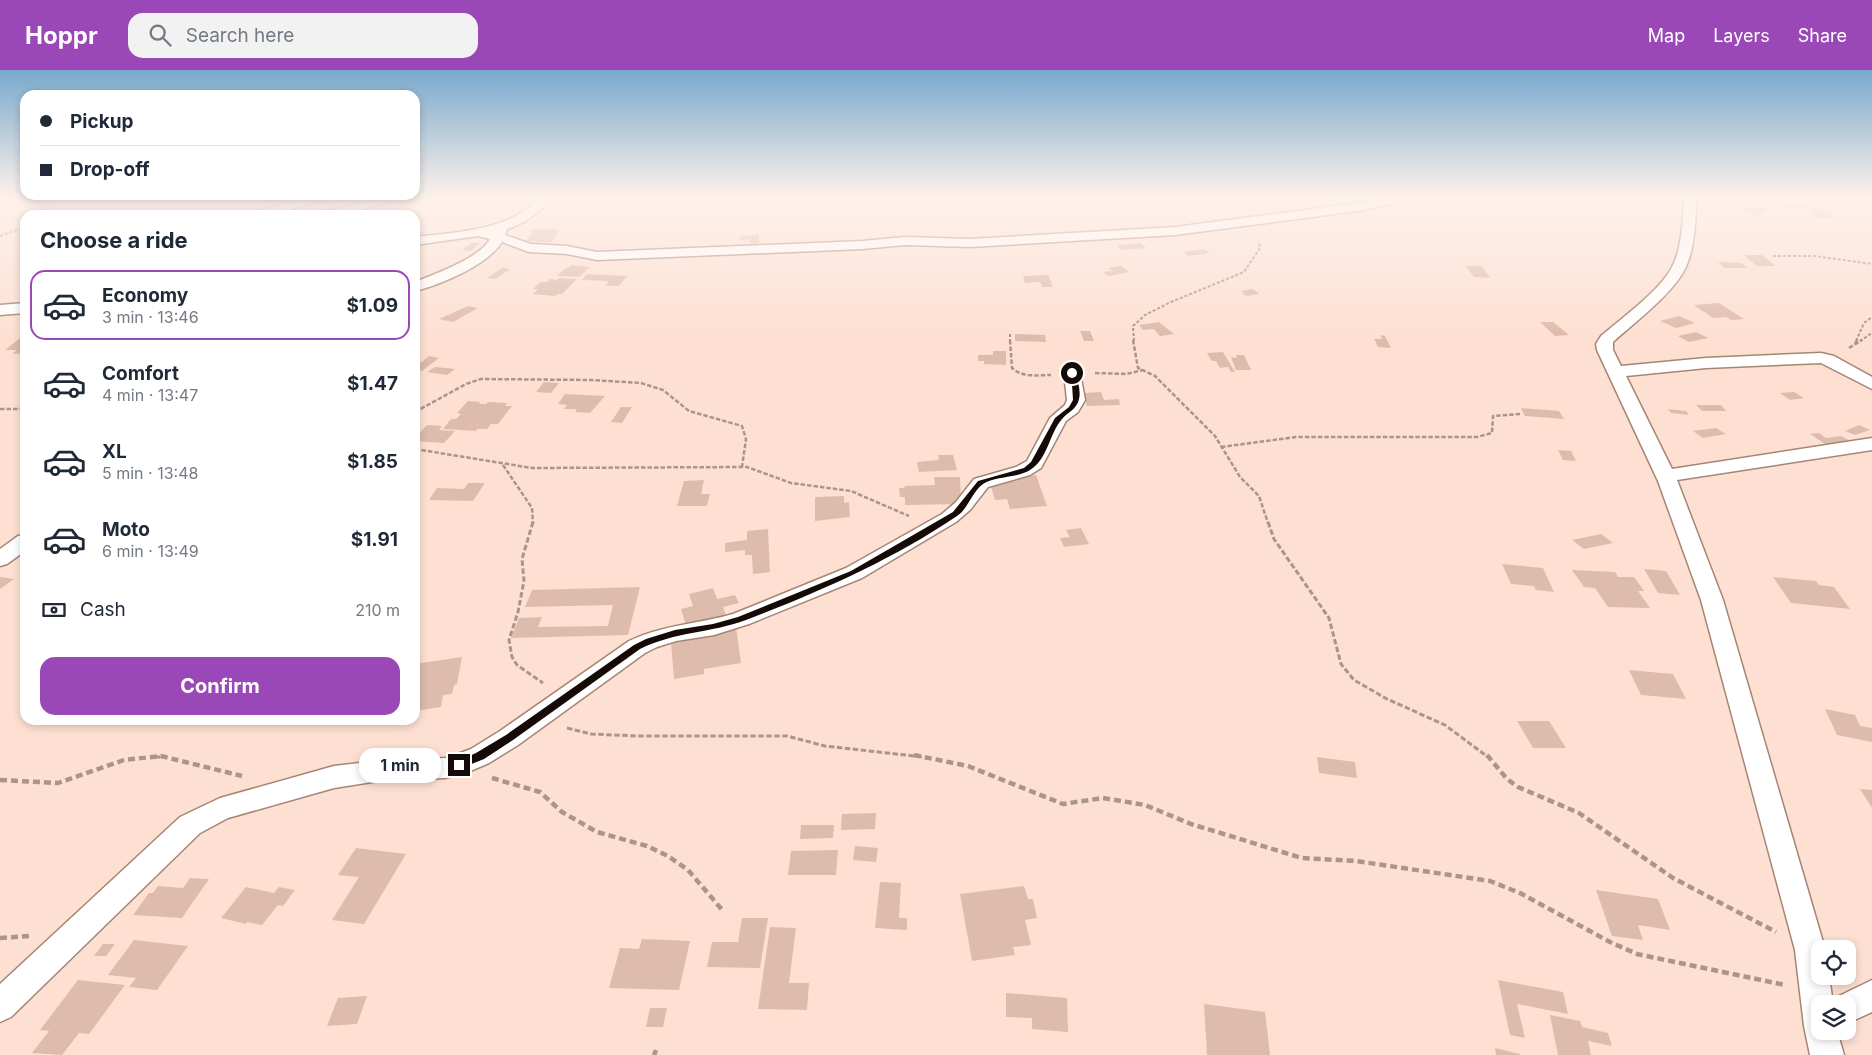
<!DOCTYPE html>
<meta charset="utf-8">
<style>
body{margin:0;font-family:Inter,sans-serif;background:#f2f2f3;color:#1f2937;height:100vh;display:flex;flex-direction:column;font-size:19px;white-space:nowrap}
*{box-sizing:border-box;margin:0}
p{font-size:16px;color:#747a83}
.icon{flex:none;width:28px;height:28px;fill:none;stroke:currentColor;stroke-width:2;stroke-linecap:round;stroke-linejoin:round}
.map{position:relative;flex:1;overflow:hidden}
.side{position:absolute;left:20px;top:140px;width:400px;height:515px;display:flex;flex-direction:column;background:#fff;border-radius:15px;box-shadow:0 2px 8px #0003}
.side>*{flex:none}
.top-card{position:absolute;left:20px;top:20px;width:400px;height:110px;border-radius:15px;box-shadow:0 2px 8px #0003;display:grid;align-content:center;height:110px;padding:0 20px;background:#fff}
.fabs{position:absolute;left:1811px;top:870px;display:grid;gap:10px}
.fabs a{display:grid;place-items:center;width:45px;height:45px;border-radius:10px;background:#fff;box-shadow:0 2px 8px #0003;font-size:25px}
.end{position:absolute;width:22px;height:22px;margin:-11px;border:6px solid #150a05;background:#fff;box-shadow:0 0 0 2px #fff}
.from{border-radius:50%}
.bubble{position:absolute;height:35px;border-radius:15px;background:#fff;box-shadow:0 2px 8px #0003;font-size:16px;font-weight:700;line-height:35px;text-align:center}
.top-card b{display:flex;align-items:center;gap:18px;height:48px;font-size:19px}
.top-card b+b{border-top:1px solid #e0e1e3}
.top-card i{width:12px;height:12px;background:#1f2937}
ul{padding:0;list-style:none}
li{display:flex;align-items:center;gap:15px;height:70px;margin:0 10px 8px;padding:0 10px;border:2px solid transparent;border-radius:15px}
li div{flex:1}
li b{display:block;font-size:19px}
li em{font-style:normal;font-weight:700}
li.on{border-color:#9a48b7}
li>.icon{width:45px;height:45px;stroke-width:1.5}
h2{padding:0 20px;font-size:22px;line-height:60px}
.pay{display:flex;align-items:center;gap:12px;height:55px;padding:0 20px;font-size:19px}
.pay p{margin-inline-start:auto}
.button{display:flex;gap:10px;margin-top:auto;padding:10px 20px}
.button a{flex:1;height:58px;border-radius:15px;background:#9a48b7;color:#fff;font-size:20px;font-weight:700;line-height:58px;text-align:center}
header{display:flex;align-items:center;gap:30px;box-sizing:border-box;height:70px;padding:0 25px;background:#9a48b7;color:#fff}
header strong{font-size:24px}
nav{display:flex;gap:28px;margin-inline-start:auto;font-size:18px}
.search{width:350px;height:45px;background:#f2f2f3;display:flex;align-items:center;gap:12px;box-sizing:border-box;padding:0 18px;border-radius:15px;color:#747a83;font-size:19px}
.map>svg:first-child{display:block}
</style>
<header>
<strong>Hoppr</strong>
<div class="search"><svg class="icon" aria-label="search" viewBox="0 0 24 24"><circle cx="10" cy="10" r="6"/><path d="M15 15l6 6"/></svg>Search here</div>
<nav><a>Map</a><a>Layers</a><a>Share</a></nav>
</header>
<div class="map">
<svg width="1872" height="985" viewBox="0 0 1872 985">
<rect width="100%" height="100%" fill="#fde0d2"/>
<!-- building -->
<g fill="#debcac">
<path d="M 1796,133 L 1806,138 L 1794,139 L 1784,135 Z"/>
<path d="M 1740,138 L 1765,138 L 1768,142 L 1757,145 L 1746,142 Z"/>
<path d="M 1816,138 L 1837,147 L 1823,149 L 1811,145 L 1818,143 L 1808,140 Z"/>
<path d="M 532,159 L 560,159 L 551,172 L 534,172 L 535,171 L 527,171 L 533,162 L 529,162 Z"/>
<path d="M 759,165 L 759,173 L 750,173 L 750,169 L 740,170 L 740,166 Z"/>
<path d="M 471,173 L 480,173 L 471,181 L 462,180 Z"/>
<path d="M 1141,173 L 1146,178 L 1121,180 L 1117,175 Z"/>
<path d="M 1204,179 L 1210,183 L 1188,186 L 1183,182 Z"/>
<path d="M 1744,185 L 1762,185 L 1776,196 L 1757,196 Z"/>
<path d="M 1718,192 L 1741,193 L 1748,198 L 1725,198 Z"/>
<path d="M 571,195 L 590,197 L 579,207 L 557,206 L 566,198 L 569,198 Z"/>
<path d="M 1121,196 L 1129,202 L 1108,206 L 1103,202 L 1112,201 L 1109,198 Z"/>
<path d="M 1466,196 L 1482,196 L 1490,208 L 1474,207 Z"/>
<path d="M 502,198 L 510,199 L 495,209 L 487,208 Z"/>
<path d="M 587,204 L 627,206 L 619,216 L 605,216 L 609,211 L 582,210 Z"/>
<path d="M 1048,205 L 1053,217 L 1042,217 L 1040,212 L 1025,213 L 1023,206 Z"/>
<path d="M 559,208 L 577,209 L 562,224 L 558,224 L 555,226 L 533,224 L 538,219 L 533,219 L 541,212 L 547,212 L 550,209 L 557,210 Z"/>
<path d="M 1253,219 L 1259,224 L 1246,226 L 1241,221 Z"/>
<path d="M 1719,233 L 1744,249 L 1731,250 L 1726,247 L 1713,248 L 1694,235 Z"/>
<path d="M 468,236 L 478,238 L 453,252 L 439,249 Z"/>
<path d="M 1679,246 L 1695,253 L 1676,258 L 1660,251 Z"/>
<path d="M 1159,252 L 1174,264 L 1160,266 L 1154,259 L 1143,260 L 1139,255 Z"/>
<path d="M 1540,252 L 1553,252 L 1569,265 L 1555,266 Z"/>
<path d="M 1080,261 L 1090,261 L 1094,271 L 1084,271 Z"/>
<path d="M 1696,262 L 1708,268 L 1689,272 L 1678,266 Z"/>
<path d="M 1015,264 L 1045,265 L 1046,272 L 1015,271 Z"/>
<path d="M 1380,265 L 1385,266 L 1391,278 L 1378,277 L 1374,269 L 1382,269 Z"/>
<path d="M 25,268 L 25,283 L 12,284 L 17,280 L 5,280 L 19,269 Z"/>
<path d="M 993,281 L 1006,281 L 1006,295 L 984,294 L 984,291 L 978,291 L 978,285 L 993,285 Z"/>
<path d="M 1223,282 L 1235,302 L 1231,302 L 1228,297 L 1220,298 L 1216,291 L 1212,291 L 1207,283 Z"/>
<path d="M 1236,285 L 1244,285 L 1251,300 L 1236,300 L 1231,287 L 1237,288 Z"/>
<path d="M 429,286 L 439,288 L 422,301 L 415,300 L 415,298 Z"/>
<path d="M 435,297 L 455,299 L 447,305 L 427,302 Z"/>
<path d="M 544,312 L 559,313 L 551,323 L 536,322 Z"/>
<path d="M 1101,322 L 1104,330 L 1119,329 L 1120,335 L 1087,336 L 1083,323 Z"/>
<path d="M 1794,322 L 1804,328 L 1790,330 L 1780,323 Z"/>
<path d="M 565,324 L 605,326 L 590,343 L 575,342 L 577,339 L 564,339 L 567,335 L 558,334 Z"/>
<path d="M 468,331 L 480,332 L 479,334 L 486,334 L 488,332 L 507,333 L 505,336 L 512,336 L 498,354 L 491,354 L 487,359 L 477,359 L 476,361 L 443,359 L 451,349 L 456,349 L 461,344 L 457,343 Z"/>
<path d="M 1696,335 L 1721,335 L 1726,341 L 1702,341 Z"/>
<path d="M 621,337 L 632,337 L 622,353 L 611,352 Z"/>
<path d="M 1521,338 L 1559,341 L 1564,349 L 1525,346 Z"/>
<path d="M 1668,339 L 1686,341 L 1689,345 L 1671,343 Z"/>
<path d="M 427,355 L 442,356 L 439,360 L 455,361 L 444,373 L 415,371 L 415,368 Z"/>
<path d="M 1859,355 L 1870,360 L 1855,365 L 1845,361 Z"/>
<path d="M 1716,358 L 1726,364 L 1703,368 L 1693,361 Z"/>
<path d="M 1819,363 L 1826,368 L 1841,366 L 1852,372 L 1828,376 L 1810,364 Z"/>
<path d="M 1558,380 L 1571,381 L 1576,391 L 1563,390 Z"/>
<path d="M 938,385 L 953,385 L 957,400 L 919,402 L 917,392 L 939,390 Z"/>
<path d="M 1036,405 L 1047,436 L 1010,439 L 1007,429 L 995,430 L 989,410 Z"/>
<path d="M 934,407 L 960,407 L 961,434 L 905,435 L 905,427 L 900,427 L 899,418 L 905,418 L 904,416 L 935,415 Z"/>
<path d="M 704,410 L 701,424 L 710,424 L 707,436 L 677,436 L 684,411 Z"/>
<path d="M 468,413 L 485,413 L 473,431 L 429,430 L 437,418 L 464,419 Z"/>
<path d="M 844,426 L 844,433 L 849,432 L 850,447 L 815,451 L 815,427 Z"/>
<path d="M 1081,458 L 1089,474 L 1064,477 L 1060,468 L 1070,467 L 1066,460 Z"/>
<path d="M 768,459 L 770,502 L 753,504 L 752,485 L 745,485 L 745,480 L 725,482 L 725,473 L 747,470 L 747,461 Z"/>
<path d="M 1601,464 L 1613,473 L 1584,479 L 1572,470 Z"/>
<path d="M 1502,494 L 1543,498 L 1554,522 L 1536,520 L 1534,516 L 1511,514 Z"/>
<path d="M 1644,499 L 1666,501 L 1680,525 L 1658,523 Z"/>
<path d="M 1572,500 L 1615,502 L 1618,507 L 1634,507 L 1644,521 L 1638,521 L 1650,538 L 1608,537 L 1595,518 L 1584,517 Z"/>
<path d="M 0,507 L 14,509 L 0,519 Z"/>
<path d="M 1773,507 L 1816,511 L 1819,515 L 1834,517 L 1850,539 L 1791,533 Z"/>
<path d="M 640,517 L 628,565 L 511,568 L 519,548 L 542,547 L 538,557 L 608,556 L 613,535 L 525,537 L 532,520 Z"/>
<path d="M 713,518 L 717,529 L 735,525 L 739,533 L 723,537 L 726,545 L 686,555 L 681,539 L 693,536 L 689,524 Z"/>
<path d="M 736,557 L 741,593 L 704,599 L 704,604 L 674,609 L 671,572 L 724,563 L 723,559 Z"/>
<path d="M 462,587 L 457,614 L 454,615 L 452,624 L 443,625 L 441,637 L 415,641 L 415,594 Z"/>
<path d="M 1629,600 L 1673,604 L 1686,629 L 1641,625 Z"/>
<path d="M 1825,639 L 1855,645 L 1860,656 L 1872,658 L 1872,672 L 1837,665 Z"/>
<path d="M 1517,651 L 1549,651 L 1566,678 L 1533,678 Z"/>
<path d="M 1317,687 L 1355,692 L 1357,708 L 1319,703 Z"/>
<path d="M 1860,719 L 1872,720 L 1872,738 Z"/>
<path d="M 876,743 L 875,759 L 841,760 L 842,744 Z"/>
<path d="M 801,755 L 834,755 L 833,768 L 800,769 Z"/>
<path d="M 855,776 L 878,778 L 876,792 L 853,790 Z"/>
<path d="M 356,778 L 406,784 L 364,854 L 332,850 L 359,807 L 338,805 Z"/>
<path d="M 838,780 L 836,805 L 788,805 L 791,781 Z"/>
<path d="M 190,808 L 209,809 L 182,848 L 133,845 L 149,823 L 153,823 L 158,816 L 183,818 Z"/>
<path d="M 880,812 L 901,813 L 899,848 L 907,848 L 907,860 L 875,858 Z"/>
<path d="M 1024,816 L 1028,829 L 1033,829 L 1037,848 L 1025,850 L 1031,875 L 1013,877 L 1015,885 L 972,891 L 960,824 Z"/>
<path d="M 246,817 L 274,823 L 279,817 L 295,820 L 283,836 L 278,835 L 262,855 L 247,852 L 246,854 L 221,848 Z"/>
<path d="M 1596,820 L 1658,829 L 1670,860 L 1638,855 L 1643,870 L 1612,866 Z"/>
<path d="M 742,848 L 768,848 L 760,898 L 707,897 L 712,872 L 738,872 Z"/>
<path d="M 770,857 L 796,858 L 789,913 L 809,913 L 807,940 L 758,939 Z"/>
<path d="M 642,869 L 690,871 L 679,920 L 609,918 L 620,878 L 639,879 Z"/>
<path d="M 134,870 L 188,876 L 157,920 L 129,917 L 136,908 L 108,905 Z"/>
<path d="M 103,874 L 115,874 L 106,886 L 94,886 Z"/>
<path d="M 78,910 L 125,915 L 89,964 L 79,963 L 62,985 L 32,983 L 49,961 L 40,960 Z"/>
<path d="M 1498,910 L 1563,922 L 1568,944 L 1517,934 L 1525,968 L 1510,965 Z"/>
<path d="M 1006,923 L 1067,928 L 1068,962 L 1032,959 L 1032,948 L 1006,947 Z"/>
<path d="M 367,926 L 357,954 L 327,956 L 338,928 Z"/>
<path d="M 1204,934 L 1265,942 L 1270,985 L 1207,985 Z"/>
<path d="M 650,938 L 667,938 L 663,957 L 646,957 Z"/>
<path d="M 1550,945 L 1580,951 L 1582,957 L 1608,963 L 1612,976 L 1588,971 L 1591,985 L 1558,985 Z"/>
<path d="M 1495,978 L 1520,984 L 1520,985 L 1496,985 Z"/>
</g>
<g fill="none" stroke-linecap="round" stroke-linejoin="round">
<defs>
<g id="minor">
<path d="M 303,128 L 322,128 L 320,131 L 273,145 L 254,145 L 255,142 Z"/>
<path d="M 373,128 L 391,128 L 389,131 C 362,140 347,145 318,145 L 319,142 L 351,136 Z"/>
<path d="M 538,128 L 550,128 C 539,144 526,153 507,159 L 505,165 L 531,174 L 567,176 L 597,182 L 862,171 L 905,167 L 970,169 L 1175,157 L 1358,133 L 1381,128 L 1404,128 L 1402,131 L 1358,141 L 1175,165 L 970,177 L 905,175 L 862,179 L 597,190 L 567,184 L 529,182 L 502,172 C 488,195 440,215 415,221 L 415,212 C 435,204 480,188 490,169 L 478,166 L 415,175 L 415,167 C 452,163 514,160 538,128 Z"/>
<path d="M 1684,128 L 1696,128 C 1696,150 1695,176 1686,197 C 1675,222 1634,253 1613,272 L 1613,280 L 1621,296 L 1706,288 L 1821,283 L 1834,286 L 1872,307 L 1872,319 L 1821,293 L 1706,298 L 1626,306 L 1672,399 L 1872,368 L 1872,380 L 1677,410 L 1723,530 L 1825,879 L 1820,879 L 1820,906 L 1829,906 L 1833,934 L 1820,934 L 1820,961 L 1837,961 L 1844,985 L 1810,985 L 1804,956 L 1795,880 L 1701,530 L 1658,411 L 1597,280 L 1596,274 L 1601,266 C 1622,248 1658,222 1671,199 C 1682,180 1683,150 1684,128 Z"/>
<path d="M 25,233 L 25,243 L 0,245 L 0,235 Z"/>
<path d="M 1072,298 L 1078,299 L 1080,303 L 1085,330 L 1078,342 L 1066,351 L 1041,398 L 1030,405 L 988,417 L 970,440 L 956,452 L 862,508 L 749,554 L 714,565 L 676,571 L 657,577 L 645,583 L 518,675 L 489,693 L 468,702 L 445,708 L 385,710 L 334,718 L 228,748 L 200,763 L 11,947 L 0,952 L 0,914 L 180,747 L 220,728 L 334,696 L 385,690 L 445,688 L 455,685 L 471,679 L 500,661 L 629,571 C 662,555 698,554 733,544 L 846,498 L 942,444 L 956,432 L 974,409 L 1016,397 L 1027,391 L 1050,348 L 1065,335 L 1067,330 L 1064,303 L 1066,299 Z"/>
<path d="M 25,465 L 25,481 L 7,494 L 0,496 L 0,479 L 18,466 Z"/>
<path d="M 1872,910 L 1872,942 L 1848,953 L 1848,934 L 1834,934 L 1837,927 Z"/>
</g>
</defs>
<!-- minor casing -->
<use href="#minor" stroke="#a68575" stroke-width="3"/>
<!-- path-far3 -->
<g stroke="#ab958a" stroke-width="2" stroke-dasharray="3 2" stroke-linecap="butt">
<path d="M 45,145 L 45,141 L 55,128"/>
<path d="M 0,166 L 25,157"/>
<path d="M 1773,186 L 1814,186 L 1872,194"/>
<path d="M 1010,264 L 1010,271"/>
<path d="M 1134,271 L 1133,256 L 1145,245 L 1171,232 L 1244,202 L 1260,178 L 1259,172"/>
<path d="M 1856,271 L 1864,253 L 1872,247"/>
<path d="M 1860,271 L 1872,263"/>
</g>
<!-- path-far2 -->
<g stroke="#ab958a" stroke-width="2.5" stroke-dasharray="4.5 2" stroke-linecap="butt">
<path d="M 1010,270 L 1012,298 C 1023,308 1038,305 1051,305"/>
<path d="M 1133,270 L 1138,298 L 1155,306 L 1215,366 L 1240,407 L 1259,426 L 1268,453"/>
<path d="M 1855,274 L 1857,270"/>
<path d="M 1849,278 L 1862,270"/>
<path d="M 1095,303 L 1126,304 L 1143,300"/>
<path d="M 0,339 L 25,339"/>
<path d="M 415,342 L 466,314 L 481,309 L 591,310 L 641,313 L 663,320 L 689,341 L 742,356 L 746,369 L 742,397"/>
<path d="M 1221,377 L 1296,367 L 1477,367 L 1492,363 L 1493,346 L 1520,344"/>
<path d="M 415,379 L 532,398 L 747,397 L 791,413 L 851,421 L 909,446"/>
<path d="M 503,395 L 532,438 L 533,453"/>
</g>
<!-- path-far1 -->
<g stroke="#ab958a" stroke-width="3" stroke-dasharray="5.5 2.5" stroke-linecap="butt">
<path d="M 533,452 L 522,489 L 524,511 L 518,542 L 509,570 L 512,587 L 517,595 L 543,613"/>
<path d="M 1268,452 L 1274,469 L 1329,548 L 1341,594 L 1354,610 L 1387,629 L 1445,655 L 1488,687"/>
<path d="M 567,658 L 591,664 L 637,666 L 787,666 L 825,676 L 923,687"/>
<path d="M 155,687 L 163,687"/>
</g>
<!-- path -->
<g stroke="#ab958a" stroke-width="4.5" stroke-dasharray="7 4" stroke-linecap="butt">
<path d="M 914,685 L 968,696 L 1063,734 L 1103,728 L 1145,735 L 1191,754 L 1302,788 L 1356,791 L 1490,811 L 1520,823 L 1610,872 L 1637,884 L 1785,915"/>
<path d="M 1487,685 L 1507,709 L 1518,717 L 1579,743 L 1673,808 L 1776,862"/>
<path d="M 492,708 L 540,722 L 562,742 L 597,762 L 647,776 L 668,786 L 688,800 L 724,842"/>
<path d="M 0,710 L 58,713 L 124,690 L 161,686 L 242,706"/>
<path d="M 0,868 L 29,866"/>
<path d="M 654,985 L 656,980"/>
</g>
<!-- minor -->
<use href="#minor" fill="#fff" fill-rule="evenodd"/>
</g>
<!-- sky -->
<linearGradient id="sky" x2="0" y2="1"><stop stop-color="#79a9cd"/><stop offset="0.48" stop-color="#fef1eb"/><stop offset="1" stop-color="#fef1eb" stop-opacity="0"/></linearGradient>
<rect width="1872" height="266" fill="url(#sky)"/>
<!-- route -->
<path fill="#150a05" d="M 1072,301 L 1075,303 C 1078,311 1081,321 1079,329 C 1077,339 1068,342 1062,349 C 1049,364 1048,389 1030,400 C 1018,408 995,406 983,414 C 972,422 968,439 957,446 C 892,490 819,522 746,550 C 711,563 673,562 640,579 L 513,670 L 484,689 L 459,699 L 456,697 L 456,692 L 476,683 L 506,665 L 634,575 L 646,569 L 675,560 L 713,554 L 738,547 L 851,501 L 953,442 L 978,411 L 1024,398 L 1031,392 L 1055,348 L 1069,337 L 1073,330 L 1072,314 L 1069,303 Z"/>
</svg>
<div class="fabs">
<a><svg class="icon" aria-label="locate" viewBox="0 0 24 24"><circle cx="12" cy="12" r="6"/><path d="M12 2v4M12 18v4M2 12h4M18 12h4"/></svg></a>
<a><svg class="icon" aria-label="layers" viewBox="0 0 24 24"><path d="M12 4l9 5-9 5-9-5zM3 14l9 5 9-5"/></svg></a>
</div>
<i class="end from" style="left:1072px;top:303px"></i>
<i class="end" style="left:459px;top:695px"></i>
<div class="bubble" style="left:359px;top:678px;width:82px">1 min</div>
<div class="top-card">
<b><i class="from"></i>Pickup</b>
<b><i></i>Drop-off</b>
</div>
<section class="side">
<h2>Choose a ride</h2>
<ul>
<li class="on"><svg class="icon" aria-label="car" viewBox="0 0 24 24"><path d="M5 17H2v-5l4-1 3-4h7l3 4 3 1v5h-3M9 17h6M6 11h13"/><circle cx="7" cy="17" r="2"/><circle cx="17" cy="17" r="2"/></svg><div><b>Economy</b><p>3 min · 13:46</p></div><em>$1.09</em></li>
<li><svg class="icon" aria-label="car" viewBox="0 0 24 24"><path d="M5 17H2v-5l4-1 3-4h7l3 4 3 1v5h-3M9 17h6M6 11h13"/><circle cx="7" cy="17" r="2"/><circle cx="17" cy="17" r="2"/></svg><div><b>Comfort</b><p>4 min · 13:47</p></div><em>$1.47</em></li>
<li><svg class="icon" aria-label="car" viewBox="0 0 24 24"><path d="M5 17H2v-5l4-1 3-4h7l3 4 3 1v5h-3M9 17h6M6 11h13"/><circle cx="7" cy="17" r="2"/><circle cx="17" cy="17" r="2"/></svg><div><b>XL</b><p>5 min · 13:48</p></div><em>$1.85</em></li>
<li><svg class="icon" aria-label="car" viewBox="0 0 24 24"><path d="M5 17H2v-5l4-1 3-4h7l3 4 3 1v5h-3M9 17h6M6 11h13"/><circle cx="7" cy="17" r="2"/><circle cx="17" cy="17" r="2"/></svg><div><b>Moto</b><p>6 min · 13:49</p></div><em>$1.91</em></li>
</ul>
<div class="pay"><svg class="icon" aria-label="cash" viewBox="0 0 24 24"><path d="M3 7h18v10H3z"/><circle cx="12" cy="12" r="2"/></svg>Cash<p>210 m</p></div>
<div class="button"><a>Confirm</a></div>
</section>
</div>
